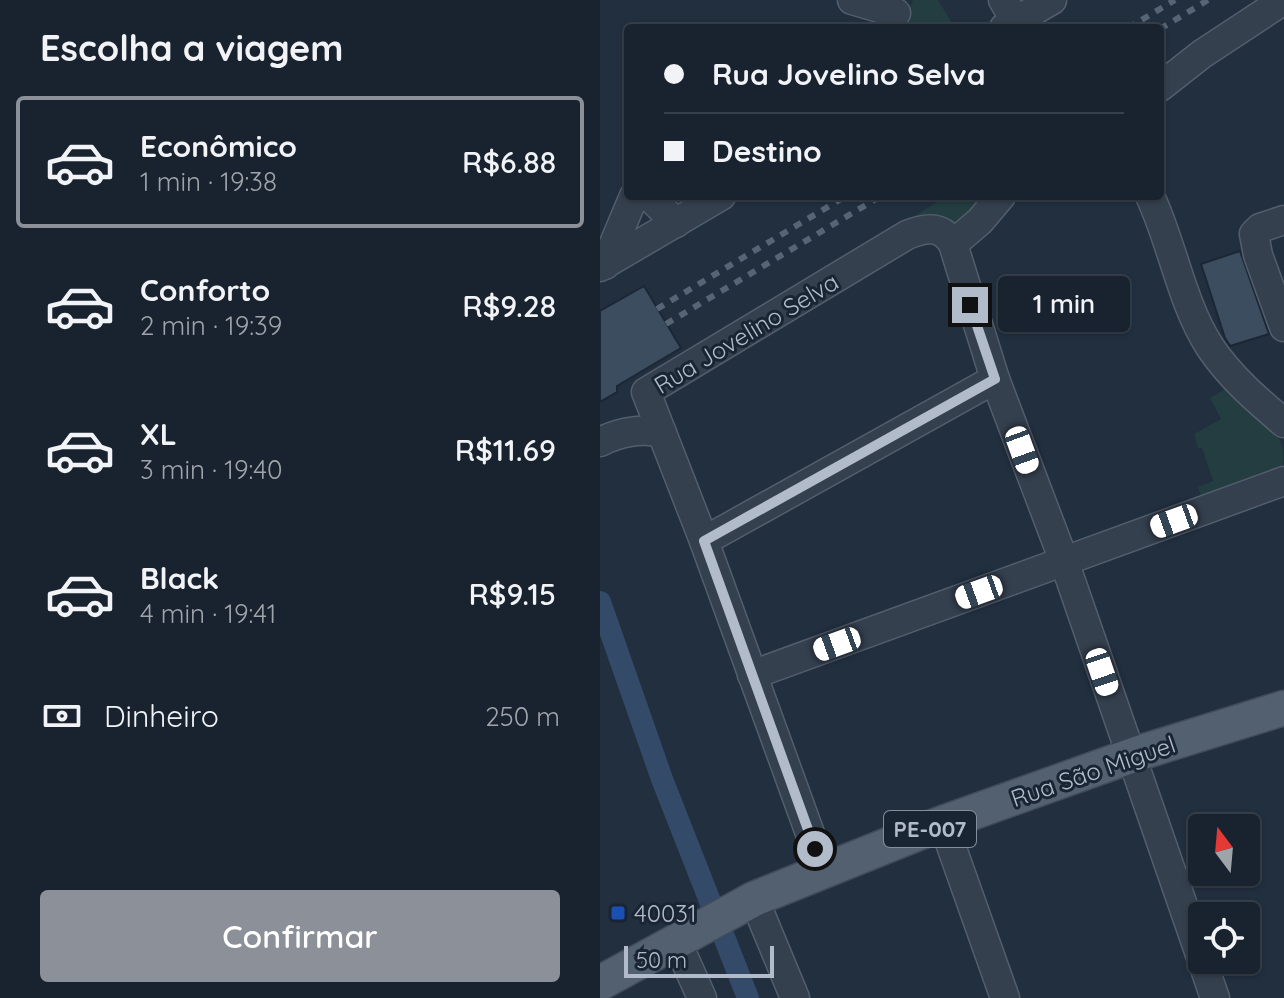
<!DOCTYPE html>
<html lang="pt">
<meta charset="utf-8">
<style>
body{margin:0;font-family:Quicksand,sans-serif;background:#222b37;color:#f1f3f6;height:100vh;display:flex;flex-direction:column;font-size:30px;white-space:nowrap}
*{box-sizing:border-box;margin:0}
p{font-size:26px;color:#9fa4aa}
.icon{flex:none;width:44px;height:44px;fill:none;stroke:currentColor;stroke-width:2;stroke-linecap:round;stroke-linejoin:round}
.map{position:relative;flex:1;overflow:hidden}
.sheet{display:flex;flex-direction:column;background:#19232f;width:600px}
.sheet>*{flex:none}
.top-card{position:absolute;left:24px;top:24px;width:540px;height:176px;border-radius:8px;box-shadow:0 2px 6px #0004,0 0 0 2px #37404b;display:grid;align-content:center;height:176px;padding:0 40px;background:#19232f}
.needle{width:52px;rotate:344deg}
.controls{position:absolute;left:588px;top:814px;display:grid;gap:16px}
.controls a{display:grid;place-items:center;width:72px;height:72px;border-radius:8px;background:#19232f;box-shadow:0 2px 6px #0004,0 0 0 2px #37404b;font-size:40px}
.scale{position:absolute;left:24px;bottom:20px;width:150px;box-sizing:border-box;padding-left:8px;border:4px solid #b1bbca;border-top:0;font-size:22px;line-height:28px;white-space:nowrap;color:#b1bbca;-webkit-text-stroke:6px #1a2534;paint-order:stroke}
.end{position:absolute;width:36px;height:36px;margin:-18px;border:10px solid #b1bbca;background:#111;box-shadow:0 0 0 4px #111}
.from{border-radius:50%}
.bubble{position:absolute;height:56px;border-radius:8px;background:#19232f;box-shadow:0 2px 6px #0004,0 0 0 2px #37404b;font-size:26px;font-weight:600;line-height:56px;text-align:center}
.car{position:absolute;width:24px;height:48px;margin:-24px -12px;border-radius:10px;box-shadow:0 0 6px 2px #0007;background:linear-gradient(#fff 24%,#345 0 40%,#fff 0 76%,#345 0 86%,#fff 0)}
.top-card b{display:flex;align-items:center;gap:28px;height:76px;font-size:30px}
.top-card b+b{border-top:2px solid #37404b}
.top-card i{width:20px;height:20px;background:#f1f3f6}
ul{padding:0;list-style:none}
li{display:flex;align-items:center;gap:24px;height:132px;margin:0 16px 12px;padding:0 24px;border:4px solid transparent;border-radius:8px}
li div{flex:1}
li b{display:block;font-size:30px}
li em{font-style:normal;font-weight:600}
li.on{border-color:#8c9099}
li>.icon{width:72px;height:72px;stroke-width:1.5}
h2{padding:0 40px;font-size:36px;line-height:96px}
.pay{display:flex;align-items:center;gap:20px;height:88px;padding:0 40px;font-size:30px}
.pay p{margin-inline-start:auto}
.primary-button{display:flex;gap:16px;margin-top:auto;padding:16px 40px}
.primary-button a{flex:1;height:92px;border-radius:8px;background:#8c9099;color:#fff;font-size:32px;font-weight:600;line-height:92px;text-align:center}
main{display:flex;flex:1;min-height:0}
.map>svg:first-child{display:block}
</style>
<main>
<section class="sheet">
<h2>Escolha a viagem</h2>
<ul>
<li class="on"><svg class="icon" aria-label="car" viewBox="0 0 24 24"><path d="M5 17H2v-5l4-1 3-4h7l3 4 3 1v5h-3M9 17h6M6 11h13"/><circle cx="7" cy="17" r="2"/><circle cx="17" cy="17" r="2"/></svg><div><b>Econômico</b><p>1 min · 19:38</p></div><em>R$6.88</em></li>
<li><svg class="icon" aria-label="car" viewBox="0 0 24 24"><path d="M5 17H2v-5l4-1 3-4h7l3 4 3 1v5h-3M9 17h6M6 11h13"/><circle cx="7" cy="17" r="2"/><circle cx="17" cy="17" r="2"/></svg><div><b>Conforto</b><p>2 min · 19:39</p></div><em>R$9.28</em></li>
<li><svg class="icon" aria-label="car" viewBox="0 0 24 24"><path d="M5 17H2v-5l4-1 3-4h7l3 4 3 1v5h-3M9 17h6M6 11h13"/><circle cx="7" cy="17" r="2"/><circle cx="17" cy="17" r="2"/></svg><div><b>XL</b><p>3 min · 19:40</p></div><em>R$11.69</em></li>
<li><svg class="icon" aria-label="car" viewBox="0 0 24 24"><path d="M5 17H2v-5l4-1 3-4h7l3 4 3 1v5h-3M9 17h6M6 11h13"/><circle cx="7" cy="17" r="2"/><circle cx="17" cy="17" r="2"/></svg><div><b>Black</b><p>4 min · 19:41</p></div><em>R$9.15</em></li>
</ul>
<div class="pay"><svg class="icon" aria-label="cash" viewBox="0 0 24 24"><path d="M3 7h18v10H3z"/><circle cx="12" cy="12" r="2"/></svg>Dinheiro<p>250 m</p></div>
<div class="primary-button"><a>Confirmar</a></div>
</section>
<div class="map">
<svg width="684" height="998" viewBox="0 0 684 998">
<rect width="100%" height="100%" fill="#212f3f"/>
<!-- green -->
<g fill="#233d40">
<path d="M 313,0 L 338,0 L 355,28 L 301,28 Z"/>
<path d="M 347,196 L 402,196 L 371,225 L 285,234 Z"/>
<path d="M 626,389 L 679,438 C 684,447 684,460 682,469 L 601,498 L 598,487 L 613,481 L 602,448 L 598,448 L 594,434 L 621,419 L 610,398 Z"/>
</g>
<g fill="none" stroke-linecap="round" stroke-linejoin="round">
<!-- canal -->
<path stroke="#334a68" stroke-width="22" d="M 0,602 L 62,779 L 148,998"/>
</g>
<!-- building -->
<g fill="#3c4d5f" stroke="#1c2736" stroke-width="2">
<path d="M 640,251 L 669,334 L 630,346 L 625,338 L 601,264 Z"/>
<path d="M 44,286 L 81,348 L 17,386 L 17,392 L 0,402 L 0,311 Z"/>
</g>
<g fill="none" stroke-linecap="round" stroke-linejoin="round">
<defs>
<g id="minor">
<path d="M 252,0 L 296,13"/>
<path d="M 403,0 L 420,28"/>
<path d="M 404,28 L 452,0"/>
<path d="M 560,87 L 602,54 L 684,0"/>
<path d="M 49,196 L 76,223"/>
<path d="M 401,196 L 380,221 L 353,244 L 395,379 L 464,561 L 615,998"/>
<path d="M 550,196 C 573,245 581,302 610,347 C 630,377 657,400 684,423"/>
<path d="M 684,220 L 660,228 L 654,234 L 658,255 L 684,327"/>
<path d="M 5,265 L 34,196"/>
<path d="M 0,267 L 121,196"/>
<path d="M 0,442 C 19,432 42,428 62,433"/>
<path d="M 104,541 L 395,379"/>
<path d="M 152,675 L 684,481"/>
<path d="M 343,823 L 405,998"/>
<path d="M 224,872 L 104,541 L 46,392 L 307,235 C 326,227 342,225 353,244"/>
<path d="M 154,899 L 195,998"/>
<path d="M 76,940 L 102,998"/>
</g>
<path id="major" d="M 0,983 L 154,899 L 343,823 L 539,753 L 684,708"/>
</defs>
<!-- minor casing -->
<use href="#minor" stroke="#535e6d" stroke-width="31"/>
<!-- major casing -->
<use href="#major" stroke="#414c5b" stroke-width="37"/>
<!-- minor -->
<use href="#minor" stroke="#35404f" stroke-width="28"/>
<!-- major -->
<use href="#major" stroke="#53606f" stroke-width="34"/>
<!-- rail -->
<g stroke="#566576" stroke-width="6" stroke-dasharray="8 8" stroke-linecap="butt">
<path d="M 528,28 L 575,0"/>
<path d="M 560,29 L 608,0"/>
<path d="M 57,309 L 246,196"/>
<path d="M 66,324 L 281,196"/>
</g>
</g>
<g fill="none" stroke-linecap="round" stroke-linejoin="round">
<!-- route -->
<path stroke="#b1bbca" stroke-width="10" d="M 215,849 L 104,541 L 395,379 L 370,305"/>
</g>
<!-- markers -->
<rect fill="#1a4fb4" stroke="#1a2534" stroke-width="3" x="10" y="905" width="16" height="16" rx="4"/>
<g text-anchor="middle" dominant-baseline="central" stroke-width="6" stroke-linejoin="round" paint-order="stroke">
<!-- shield labels -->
<rect fill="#1a2534" stroke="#848e9d" stroke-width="2" x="284" y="811" width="92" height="36" rx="6"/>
<g font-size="22" font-weight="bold" fill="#b1bbca">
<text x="330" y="829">PE-007</text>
</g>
<!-- street labels -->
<g font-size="24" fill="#b1bbca" stroke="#1a2534">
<text transform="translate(146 333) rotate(-31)">Rua Jovelino Selva</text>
<text transform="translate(493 771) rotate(-19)">Rua São Miguel</text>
</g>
<!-- poi labels -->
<g font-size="24" fill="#b1bbca" stroke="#1a2534" text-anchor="start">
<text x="34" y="913">40031</text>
</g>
</g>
</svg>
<div class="controls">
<a><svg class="needle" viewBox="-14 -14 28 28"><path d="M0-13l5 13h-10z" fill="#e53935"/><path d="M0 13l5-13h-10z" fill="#9fa4aa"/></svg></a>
<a><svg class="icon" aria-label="locate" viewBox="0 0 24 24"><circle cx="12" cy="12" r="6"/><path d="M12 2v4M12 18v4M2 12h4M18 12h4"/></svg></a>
</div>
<div class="scale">50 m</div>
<i class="end from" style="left:215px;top:849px"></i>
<i class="end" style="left:370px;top:305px"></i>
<div class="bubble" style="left:398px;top:276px;width:132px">1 min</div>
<i class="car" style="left:422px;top:450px;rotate:160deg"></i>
<i class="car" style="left:574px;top:521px;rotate:250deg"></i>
<i class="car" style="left:379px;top:592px;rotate:250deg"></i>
<i class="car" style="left:237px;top:644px;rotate:250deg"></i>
<i class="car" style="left:502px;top:672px;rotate:161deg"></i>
<div class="top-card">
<b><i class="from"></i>Rua Jovelino Selva</b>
<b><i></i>Destino</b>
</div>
</div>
</main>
